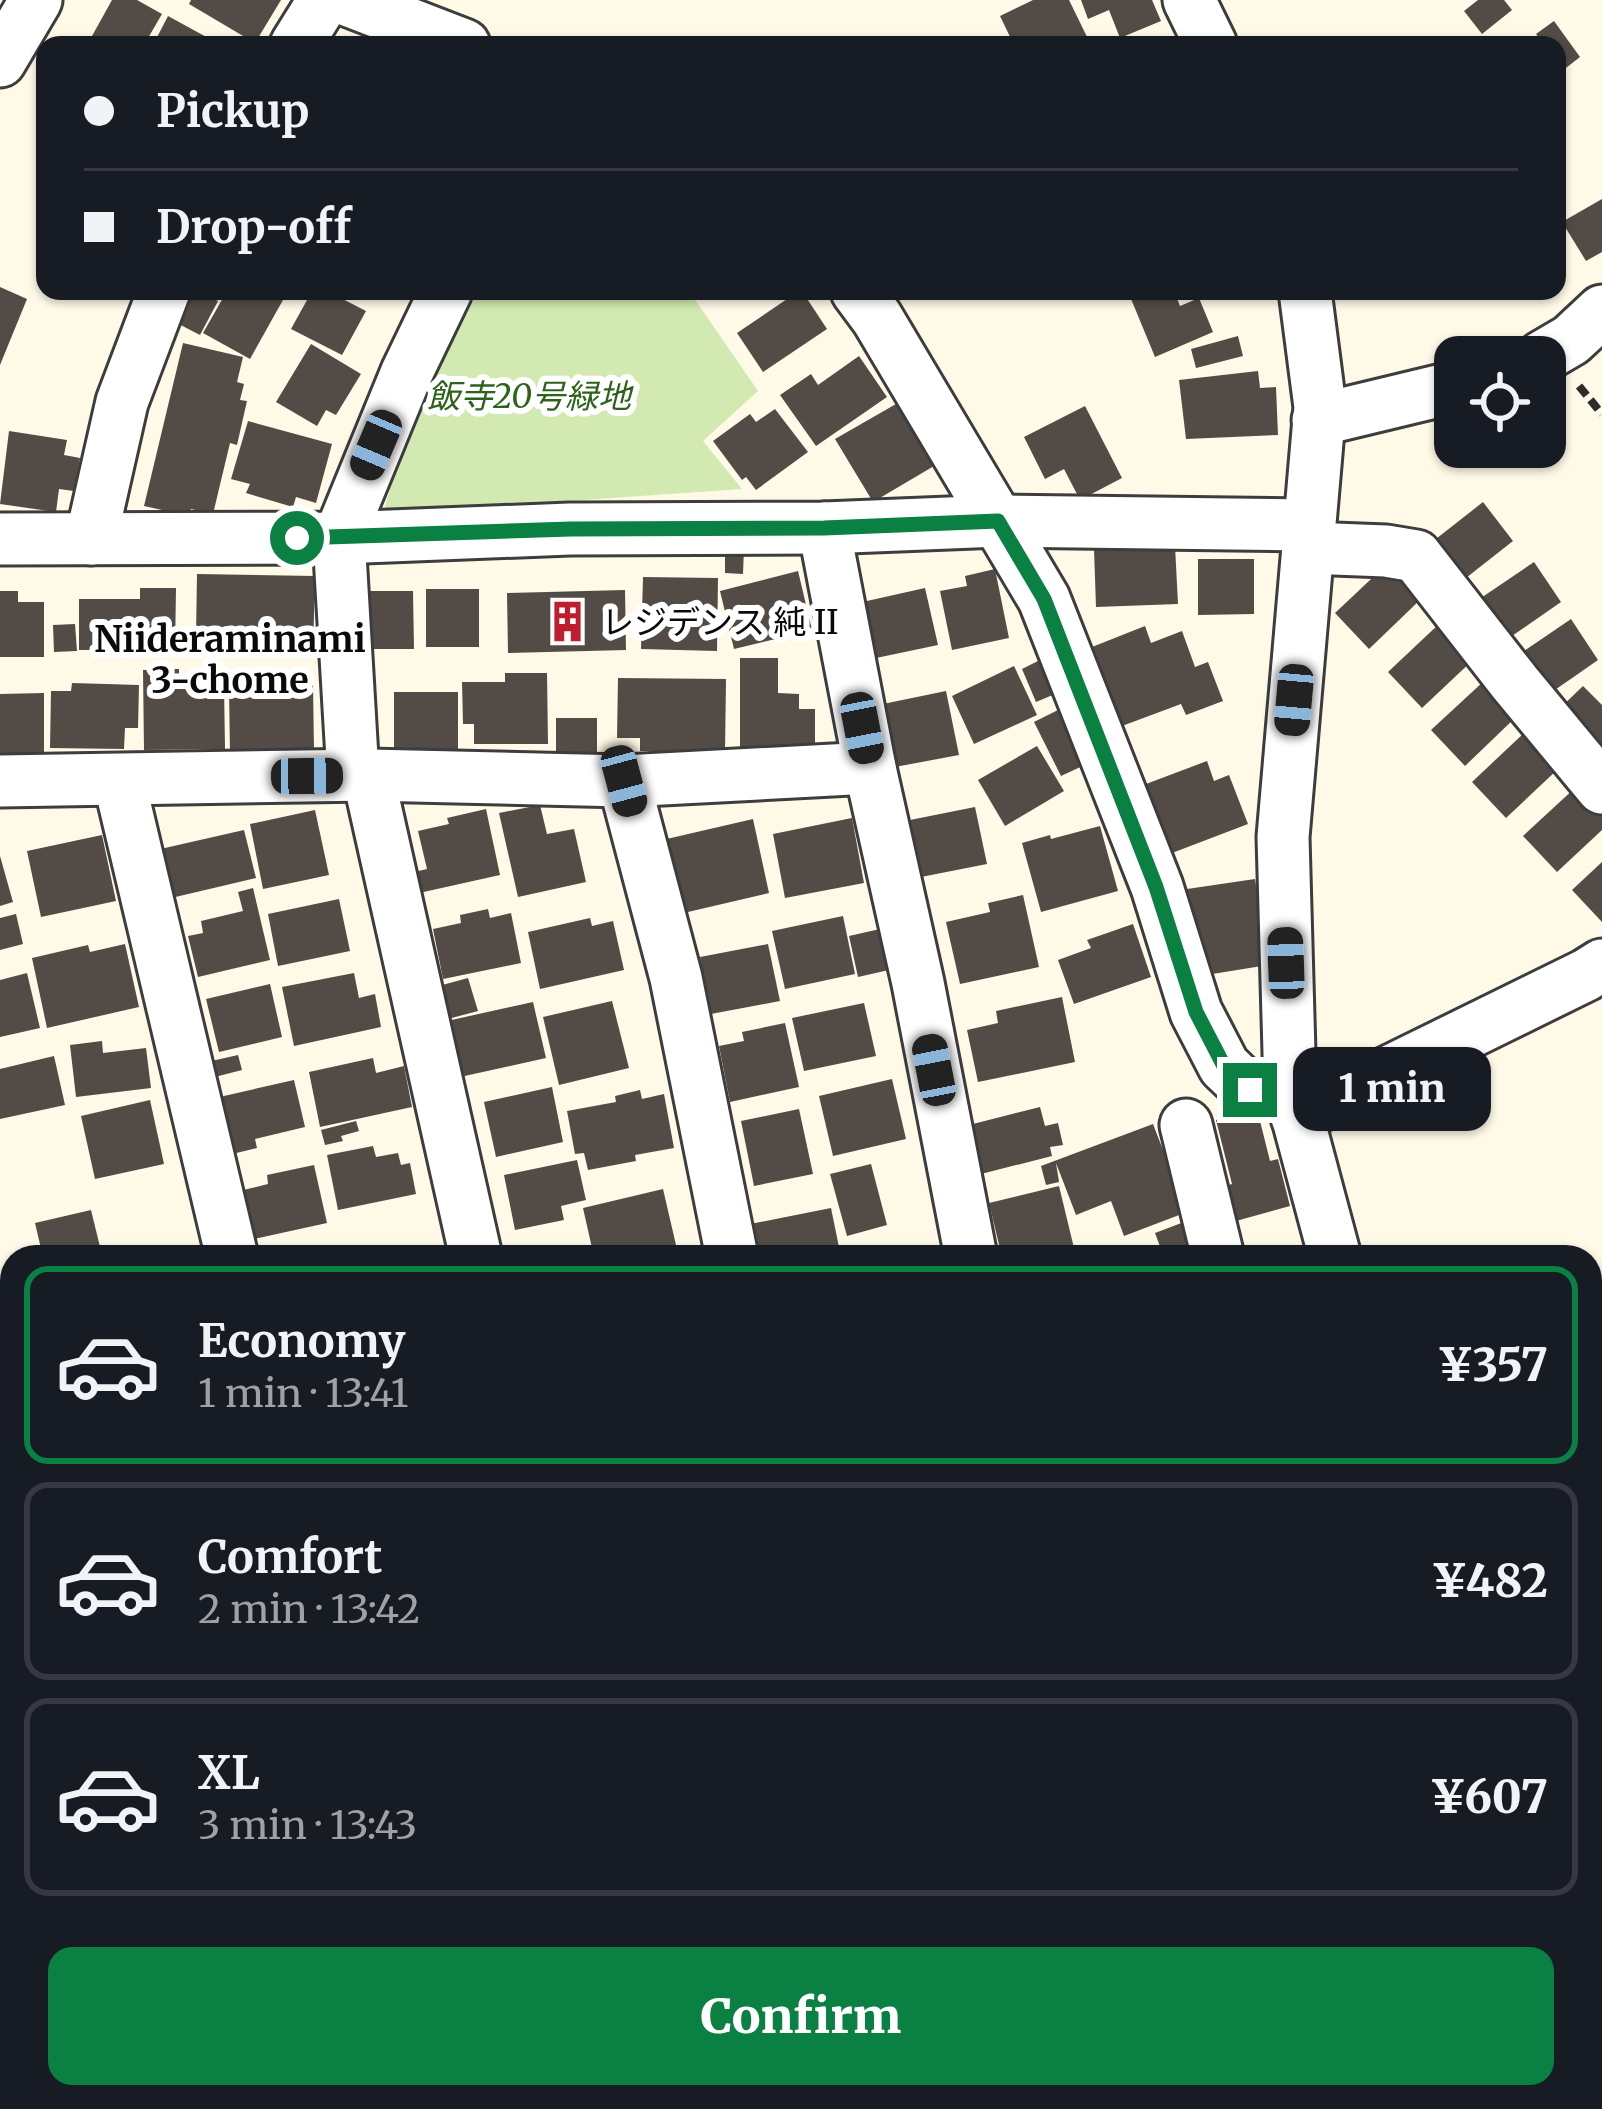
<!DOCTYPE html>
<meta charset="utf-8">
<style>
body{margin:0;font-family:Merriweather,"Noto Sans JP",serif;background:#20242c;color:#f1f3f6;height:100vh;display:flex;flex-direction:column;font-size:45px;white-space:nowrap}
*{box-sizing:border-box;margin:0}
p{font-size:39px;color:#9ea1a6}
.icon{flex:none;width:66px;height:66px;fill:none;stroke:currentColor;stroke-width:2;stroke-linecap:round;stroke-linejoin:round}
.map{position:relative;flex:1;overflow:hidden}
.panel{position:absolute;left:0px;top:1245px;width:1602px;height:864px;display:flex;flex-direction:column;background:#171b24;border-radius:36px 36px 0 0;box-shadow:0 3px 9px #0004}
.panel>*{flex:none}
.banner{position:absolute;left:36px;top:36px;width:1530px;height:264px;border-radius:24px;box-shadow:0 3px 9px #0004;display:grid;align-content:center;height:264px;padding:0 48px;background:#171b24}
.fabs{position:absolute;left:1434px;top:336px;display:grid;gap:24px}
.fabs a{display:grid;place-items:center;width:132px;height:132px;border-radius:24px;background:#171b24;box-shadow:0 3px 9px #0004;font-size:60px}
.end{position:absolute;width:54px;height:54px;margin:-27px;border:15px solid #0b8043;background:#fff;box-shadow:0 0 0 6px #fff}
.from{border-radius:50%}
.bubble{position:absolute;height:84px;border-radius:24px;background:#171b24;box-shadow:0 3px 9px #0004;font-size:39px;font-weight:800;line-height:84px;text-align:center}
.car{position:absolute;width:36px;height:72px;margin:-36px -18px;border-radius:15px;box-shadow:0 0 9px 3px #0007;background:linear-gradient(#222 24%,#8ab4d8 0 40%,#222 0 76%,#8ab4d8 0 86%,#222 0)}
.banner b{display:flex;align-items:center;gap:42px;height:114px;font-size:45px}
.banner b+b{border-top:3px solid #363941}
.banner i{width:30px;height:30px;background:#f1f3f6}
ul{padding:21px 0 0;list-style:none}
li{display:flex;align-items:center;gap:36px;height:198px;margin:0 24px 18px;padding:0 24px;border:6px solid #363941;border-radius:24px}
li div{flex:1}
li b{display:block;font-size:45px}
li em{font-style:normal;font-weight:800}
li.current{border-color:#0b8043}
li>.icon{width:108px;height:108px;stroke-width:1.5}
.button{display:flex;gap:24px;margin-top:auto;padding:24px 48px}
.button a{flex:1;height:138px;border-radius:24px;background:#0b8043;color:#fff;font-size:48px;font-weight:800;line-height:138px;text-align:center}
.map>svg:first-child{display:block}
</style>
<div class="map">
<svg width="1602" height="2109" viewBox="0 0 1602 2109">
<rect width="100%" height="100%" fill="#fff9e7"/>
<!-- green -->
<path fill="#d2eab1" d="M 464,291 L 689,291 L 758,391 L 703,441 L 742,489 L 383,514 L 405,435 Z"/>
<!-- building -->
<g fill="#534b46">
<path d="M 112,0 L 137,0 L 162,14 L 144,45 L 87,45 Z"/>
<path d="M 191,0 L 281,0 L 255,43 L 189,4 Z"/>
<path d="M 1033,0 L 1069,0 L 1091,45 L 1014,45 L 1000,16 Z"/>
<path d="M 1081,0 L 1152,0 L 1161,21 L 1120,38 L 1109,10 L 1088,19 Z"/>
<path d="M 1478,0 L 1504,0 L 1512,10 L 1482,34 L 1464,11 Z"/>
<path d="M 168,16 L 221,45 L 153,45 Z"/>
<path d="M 1554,21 L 1580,57 L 1562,71 L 1557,64 L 1557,45 L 1544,45 L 1536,34 Z"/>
<path d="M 1602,199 L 1602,252 L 1586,261 L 1562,222 Z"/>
<path d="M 0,287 L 27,299 L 0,365 Z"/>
<path d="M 185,291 L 198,291 L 218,301 L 200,335 L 171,320 Z"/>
<path d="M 227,291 L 288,291 L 250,359 L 203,333 Z"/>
<path d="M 312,291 L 327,291 L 366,311 L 342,355 L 291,329 Z"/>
<path d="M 799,291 L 802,291 L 827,329 L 763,372 L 737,333 Z"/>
<path d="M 1135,291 L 1174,291 L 1180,306 L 1199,298 L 1213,332 L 1155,357 L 1129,294 Z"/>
<path d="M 1238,336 L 1243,356 L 1196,368 L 1191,349 Z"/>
<path d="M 183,343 L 243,357 L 237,382 L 244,384 L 240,400 L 247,401 L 237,445 L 230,443 L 213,514 L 191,509 L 189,516 L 144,506 Z"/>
<path d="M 311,344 L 361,374 L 336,415 L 326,410 L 317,426 L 276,402 Z"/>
<path d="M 859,356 L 887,397 L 816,446 L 780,395 L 811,374 L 818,385 Z"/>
<path d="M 1258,371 L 1260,388 L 1276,387 L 1278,435 L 1186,439 L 1179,380 Z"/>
<path d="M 896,404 L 934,466 L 873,502 L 835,439 Z"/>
<path d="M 1085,406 L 1122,478 L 1080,500 L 1064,469 L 1045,479 L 1024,437 Z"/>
<path d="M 775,409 L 808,452 L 756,490 L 746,477 L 742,480 L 713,441 L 750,414 L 756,422 Z"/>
<path d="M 248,421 L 332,444 L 316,503 L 296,497 L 293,507 L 246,493 L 250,484 L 231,479 Z"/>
<path d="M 9,431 L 67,440 L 64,455 L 80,458 L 74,491 L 59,489 L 56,512 L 0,504 Z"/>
<path d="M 1483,502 L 1513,541 L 1457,585 L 1427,546 Z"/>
<path d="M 1175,546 L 1178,604 L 1096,607 L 1094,549 Z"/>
<path d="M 725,547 L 744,547 L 743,574 L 725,573 Z"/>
<path d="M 1198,559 L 1254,559 L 1254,614 L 1198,615 Z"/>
<path d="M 1534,562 L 1561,602 L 1502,643 L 1475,602 Z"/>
<path d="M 1387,564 L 1421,599 L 1369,649 L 1335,613 Z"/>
<path d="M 995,569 L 1009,638 L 952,650 L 940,591 L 967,586 L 965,576 Z"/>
<path d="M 798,571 L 812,630 L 734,649 L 720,591 Z"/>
<path d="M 197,574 L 315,576 L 313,654 L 219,652 L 219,636 L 196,636 Z"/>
<path d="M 643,577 L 718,578 L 717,651 L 641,649 Z"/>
<path d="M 140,588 L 176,588 L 175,650 L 79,650 L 79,599 L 140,599 Z"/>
<path d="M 925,588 L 938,645 L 876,658 L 871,636 L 865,637 L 858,603 Z"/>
<rect x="426" y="589" width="53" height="58"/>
<path d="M 625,590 L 626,650 L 508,653 L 507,593 Z"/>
<path d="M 0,591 L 18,591 L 18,602 L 44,602 L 44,657 L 0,657 Z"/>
<path d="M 365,591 L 413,591 L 414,649 L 365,649 Z"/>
<path d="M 1571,619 L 1598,660 L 1539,701 L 1511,660 Z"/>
<path d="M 1440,623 L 1474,659 L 1422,708 L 1388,672 Z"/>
<path d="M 75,624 L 77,651 L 54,652 L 53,625 Z"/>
<path d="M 1145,626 L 1151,643 L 1182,631 L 1195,667 L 1208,662 L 1223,701 L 1186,715 L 1181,704 L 1122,726 L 1092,647 Z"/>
<path d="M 188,642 L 215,642 L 215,656 L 189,657 Z"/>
<path d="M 740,658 L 778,658 L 778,693 L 799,694 L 799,709 L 815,709 L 815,752 L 740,752 Z"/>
<path d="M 1040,660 L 1055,694 L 1036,702 L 1022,669 Z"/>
<path d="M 1014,666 L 1037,715 L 974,744 L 952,696 Z"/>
<path d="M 179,669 L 179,685 L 224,685 L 225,749 L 144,750 L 143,670 Z"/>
<path d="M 505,673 L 547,673 L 548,744 L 474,744 L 474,724 L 463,724 L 462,682 L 505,682 Z"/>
<path d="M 618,678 L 726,679 L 725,752 L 640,751 L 640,738 L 617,738 Z"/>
<path d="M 1484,681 L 1517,716 L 1465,766 L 1431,730 Z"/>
<path d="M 72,683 L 139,685 L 138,728 L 125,728 L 124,749 L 50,748 L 51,691 L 71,691 Z"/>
<path d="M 313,685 L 314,751 L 230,753 L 229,687 Z"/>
<path d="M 1583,686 L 1602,705 L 1602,759 L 1556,712 Z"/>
<path d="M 946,691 L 959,755 L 895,767 L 883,704 Z"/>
<rect x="394" y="692" width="64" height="61"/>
<path d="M 44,693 L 44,756 L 0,757 L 0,694 Z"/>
<path d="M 1062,708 L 1089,763 L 1061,776 L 1034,722 Z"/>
<path d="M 556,718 L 597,718 L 597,752 L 556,753 Z"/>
<path d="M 1524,733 L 1558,769 L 1506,818 L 1472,782 Z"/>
<path d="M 1037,746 L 1064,791 L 1005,826 L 978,780 Z"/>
<path d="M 1207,761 L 1214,781 L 1229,775 L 1248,824 L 1172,853 L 1146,784 Z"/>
<path d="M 1576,787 L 1602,815 L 1602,830 L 1557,872 L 1523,836 Z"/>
<path d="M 540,805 L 547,834 L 574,829 L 586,882 L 518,897 L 499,813 Z"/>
<path d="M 975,807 L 987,864 L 916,878 L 905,821 Z"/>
<path d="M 486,809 L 500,875 L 419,893 L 414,872 L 427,869 L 418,831 L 449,824 L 447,818 Z"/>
<path d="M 315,810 L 329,875 L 263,889 L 250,824 Z"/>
<path d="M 852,818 L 864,883 L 785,898 L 773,834 Z"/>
<path d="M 753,819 L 769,893 L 675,915 L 658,841 Z"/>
<path d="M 1100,826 L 1118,891 L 1041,912 L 1022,843 L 1050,835 L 1051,839 Z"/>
<path d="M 244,830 L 256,878 L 167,899 L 156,850 Z"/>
<path d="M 102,835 L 116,901 L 41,917 L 27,851 Z"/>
<path d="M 0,856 L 13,902 L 0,906 Z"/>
<path d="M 1602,862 L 1602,922 L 1572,890 Z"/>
<path d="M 1255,879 L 1268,965 L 1200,976 L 1187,889 Z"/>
<path d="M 253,888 L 270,960 L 198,977 L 188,936 L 203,933 L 201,921 L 243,911 L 238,892 Z"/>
<path d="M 1023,895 L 1039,967 L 960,984 L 946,922 L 990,912 L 988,903 Z"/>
<path d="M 339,899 L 350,951 L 278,966 L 268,914 Z"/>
<path d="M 488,909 L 490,918 L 511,913 L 521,963 L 443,979 L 433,929 L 461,923 L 460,915 Z"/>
<path d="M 16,914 L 23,944 L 0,950 L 0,918 Z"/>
<path d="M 843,916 L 855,974 L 785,989 L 772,931 Z"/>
<path d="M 590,918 L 592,926 L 613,921 L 624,970 L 540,989 L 528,932 Z"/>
<path d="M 1133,924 L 1151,977 L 1074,1004 L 1058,960 L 1091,948 L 1087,940 Z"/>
<path d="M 880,929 L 889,970 L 858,977 L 849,936 Z"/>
<path d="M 125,944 L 139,1007 L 47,1028 L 32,958 L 88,945 L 90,952 Z"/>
<path d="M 768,944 L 780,1001 L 711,1014 L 700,957 Z"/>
<path d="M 27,973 L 40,1028 L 0,1037 L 0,980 Z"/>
<path d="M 354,973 L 359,998 L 375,994 L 381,1027 L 294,1046 L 282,987 Z"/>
<path d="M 468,978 L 478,1011 L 444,1020 L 435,987 Z"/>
<path d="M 270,984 L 282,1037 L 219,1052 L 206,999 Z"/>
<path d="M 1062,997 L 1075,1062 L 978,1082 L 967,1030 L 998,1023 L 996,1011 Z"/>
<path d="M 612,1001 L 629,1068 L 559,1085 L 543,1017 Z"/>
<path d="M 533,1002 L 546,1058 L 460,1077 L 447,1021 Z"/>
<path d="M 864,1003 L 876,1056 L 804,1071 L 792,1018 Z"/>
<path d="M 785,1023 L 799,1087 L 730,1102 L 719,1046 L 744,1041 L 742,1032 Z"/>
<path d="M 102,1041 L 103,1053 L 146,1048 L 151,1088 L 76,1097 L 70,1045 Z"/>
<path d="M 238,1055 L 242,1070 L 211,1078 L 207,1062 Z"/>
<path d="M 54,1056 L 65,1105 L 0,1119 L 0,1069 Z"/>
<path d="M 373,1058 L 376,1073 L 404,1066 L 412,1107 L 320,1127 L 309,1072 Z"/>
<path d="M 892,1079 L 906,1139 L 833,1156 L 819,1096 Z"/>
<path d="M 294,1080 L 305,1127 L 255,1139 L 257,1148 L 228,1155 L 215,1098 Z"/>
<path d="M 552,1087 L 563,1142 L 496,1157 L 484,1102 Z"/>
<path d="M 640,1090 L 642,1099 L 664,1094 L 674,1148 L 635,1155 L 636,1161 L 588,1170 L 584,1153 L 575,1154 L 567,1111 L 616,1102 L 615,1096 Z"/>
<path d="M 150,1100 L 164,1164 L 95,1179 L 81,1116 Z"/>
<path d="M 1040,1107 L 1045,1126 L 1058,1123 L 1063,1145 L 1050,1147 L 1052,1156 L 981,1174 L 969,1125 Z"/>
<path d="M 799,1109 L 813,1174 L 754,1186 L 741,1121 Z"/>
<path d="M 1257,1109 L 1270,1161 L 1278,1159 L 1290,1206 L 1236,1221 L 1226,1186 L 1232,1184 L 1216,1120 Z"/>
<path d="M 356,1121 L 359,1131 L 341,1136 L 343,1141 L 325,1145 L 321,1130 Z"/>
<path d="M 1153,1124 L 1187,1212 L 1124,1236 L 1111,1201 L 1076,1215 L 1056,1163 L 1059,1182 L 1046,1185 L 1041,1166 Z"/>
<path d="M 373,1146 L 376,1157 L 398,1153 L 401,1165 L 410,1163 L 416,1194 L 338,1210 L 327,1155 Z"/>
<path d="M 577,1160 L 586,1200 L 561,1206 L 564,1220 L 515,1230 L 504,1175 Z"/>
<path d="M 871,1164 L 887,1225 L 847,1236 L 830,1174 Z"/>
<path d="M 314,1165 L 327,1223 L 245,1241 L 235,1192 L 268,1184 L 267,1175 Z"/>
<path d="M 1059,1186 L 1074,1248 L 1035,1257 L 1002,1257 L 989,1203 Z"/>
<path d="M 663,1189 L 676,1245 L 623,1257 L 594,1257 L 583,1208 Z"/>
<path d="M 831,1208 L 841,1257 L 756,1257 L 750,1224 Z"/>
<path d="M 91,1210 L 102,1255 L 43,1257 L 35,1223 Z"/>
<path d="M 1184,1222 L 1196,1253 L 1185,1257 L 1164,1257 L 1155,1233 Z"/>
<path d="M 418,1245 L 420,1251 L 443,1246 L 445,1257 L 375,1257 Z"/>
<path d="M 1590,1600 L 1602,1615 L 1602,1639 L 1590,1649 Z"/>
<path d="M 1602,1774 L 1602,1835 L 1590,1845 L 1590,1784 Z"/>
<path d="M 12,1902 L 12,1989 L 0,1992 L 0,1905 Z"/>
<path d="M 1590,2004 L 1602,2023 L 1602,2069 L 1590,2077 Z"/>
<path d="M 12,2034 L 12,2097 L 243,2097 L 245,2109 L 0,2109 L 0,2037 Z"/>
<path d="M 651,2097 L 709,2097 L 689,2109 L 673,2109 L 667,2099 L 656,2105 Z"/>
<path d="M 765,2097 L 820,2097 L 826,2109 L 770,2109 Z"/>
<path d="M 947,2097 L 1018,2097 L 1023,2109 L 951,2109 Z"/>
<path d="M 1193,2097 L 1263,2097 L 1239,2109 L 1199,2109 Z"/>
<path d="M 1511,2097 L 1557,2097 L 1538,2109 L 1518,2109 Z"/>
</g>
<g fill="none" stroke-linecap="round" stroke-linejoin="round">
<defs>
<g id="street">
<path d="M 347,0 L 464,45"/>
<path d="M 1189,0 L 1211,45"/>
<path d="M 296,45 L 324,0"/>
<path d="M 0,61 L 36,0"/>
<path d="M 857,291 L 877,318 L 1044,599 L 1157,887 L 1196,1012 L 1224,1066 L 1250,1091 L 1290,1089"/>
<path d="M 1305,291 L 1320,407 L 1283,837 L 1290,1089 L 1335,1257"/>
<path d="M 1542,357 L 1571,340 L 1602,311"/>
<path d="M 1318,420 L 1455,387"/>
<path d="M 824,528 L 870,768 L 918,983 L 971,1257"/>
<path d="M 0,539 L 339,538 L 570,529 L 824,528 L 999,521 L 1309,525"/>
<path d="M 91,539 L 122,402 L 164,291"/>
<path d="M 1308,548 L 1386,551 L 1416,556 L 1515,683 L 1602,788"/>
<path d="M 353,775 L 339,538 L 407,372 L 446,291"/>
<path d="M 368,775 L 476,1257"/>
<path d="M 119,780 L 232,1257"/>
<path d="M 0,781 L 368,775 L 624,781 L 870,768"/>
<path d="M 624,781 L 676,978 L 732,1257"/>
<path d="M 1297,1117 L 1586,975 L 1602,965"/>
<path d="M 1186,1125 L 1218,1257"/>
<path d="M 0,1349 L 12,1403"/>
<path d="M 1590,1417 L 1602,1408"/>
<path d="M 0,1574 L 12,1570"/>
<path d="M 1590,1716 L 1602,1701"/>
<path d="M 0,1843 L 12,1838"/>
<path d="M 1590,1890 L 1602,1903"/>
<path d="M 589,2097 L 617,2109"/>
<path d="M 886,2097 L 891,2109"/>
<path d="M 381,2109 L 441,2097"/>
<path d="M 1296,2109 L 1381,2097"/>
</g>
</defs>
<!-- street casing -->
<use href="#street" stroke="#3d3d3d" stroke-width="57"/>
<!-- path -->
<path stroke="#2c2c2c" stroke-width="8" stroke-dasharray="12 6" stroke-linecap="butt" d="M 1579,386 L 1602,414"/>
<!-- street -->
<use href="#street" stroke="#fff" stroke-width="51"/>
</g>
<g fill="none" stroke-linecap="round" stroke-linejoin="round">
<!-- route -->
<path stroke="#0b8043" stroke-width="15" d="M 297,538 L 571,529 L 824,528 L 998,521 L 1044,599 L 1156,887 L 1196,1012 L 1224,1066 L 1250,1090"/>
</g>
<!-- icons -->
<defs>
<symbol id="building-bare" viewBox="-9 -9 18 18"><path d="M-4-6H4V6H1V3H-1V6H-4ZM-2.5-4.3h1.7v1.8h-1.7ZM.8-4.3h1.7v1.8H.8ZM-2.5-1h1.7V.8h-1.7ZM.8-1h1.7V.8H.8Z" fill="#bd1f30" stroke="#fff" stroke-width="2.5" paint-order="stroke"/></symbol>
</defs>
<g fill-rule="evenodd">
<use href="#building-bare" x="538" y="592" width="59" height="59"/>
</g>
<g text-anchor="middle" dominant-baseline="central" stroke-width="12" stroke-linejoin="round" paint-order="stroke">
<!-- park labels -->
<g font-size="33" font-style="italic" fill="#2d631a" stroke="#fff">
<text x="529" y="396">飯寺20号緑地</text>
</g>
<!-- poi labels -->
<g font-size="33" fill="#0a0a0a" stroke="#fff" text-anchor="start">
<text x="601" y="622">レジデンス 純 II</text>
</g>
<!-- neighbourhood labels -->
<g font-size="36" font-weight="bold" fill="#0a0a0a" stroke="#fff">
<text x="230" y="639">Niideraminami<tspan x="230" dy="41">3-chome</tspan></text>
</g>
</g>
</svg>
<div class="fabs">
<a><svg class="icon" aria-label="locate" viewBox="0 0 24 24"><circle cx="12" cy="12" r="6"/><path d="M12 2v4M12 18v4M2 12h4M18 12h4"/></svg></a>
</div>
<i class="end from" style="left:297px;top:538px"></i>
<i class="end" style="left:1250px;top:1090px"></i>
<div class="bubble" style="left:1293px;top:1047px;width:198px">1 min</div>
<i class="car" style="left:376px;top:445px;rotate:203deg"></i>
<i class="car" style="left:1294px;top:700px;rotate:185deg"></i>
<i class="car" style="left:862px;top:728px;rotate:169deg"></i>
<i class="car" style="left:307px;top:776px;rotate:89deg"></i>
<i class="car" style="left:624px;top:781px;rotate:165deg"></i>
<i class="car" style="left:1286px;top:963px;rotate:358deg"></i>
<i class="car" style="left:934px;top:1070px;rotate:349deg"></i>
<div class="banner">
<b><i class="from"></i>Pickup</b>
<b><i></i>Drop-off</b>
</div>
<section class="panel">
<ul>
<li class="current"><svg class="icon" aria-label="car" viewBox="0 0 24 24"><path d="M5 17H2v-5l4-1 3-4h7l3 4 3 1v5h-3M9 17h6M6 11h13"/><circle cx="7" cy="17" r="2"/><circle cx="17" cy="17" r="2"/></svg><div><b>Economy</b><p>1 min · 13:41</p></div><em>¥357</em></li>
<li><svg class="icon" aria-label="car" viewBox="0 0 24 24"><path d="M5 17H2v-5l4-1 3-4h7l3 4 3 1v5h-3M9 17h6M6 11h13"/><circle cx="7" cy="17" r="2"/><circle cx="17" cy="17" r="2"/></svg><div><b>Comfort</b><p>2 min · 13:42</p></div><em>¥482</em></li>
<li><svg class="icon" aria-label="car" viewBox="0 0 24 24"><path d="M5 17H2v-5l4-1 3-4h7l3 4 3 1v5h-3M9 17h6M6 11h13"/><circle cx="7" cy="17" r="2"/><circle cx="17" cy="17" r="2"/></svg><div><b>XL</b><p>3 min · 13:43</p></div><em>¥607</em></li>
</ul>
<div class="button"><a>Confirm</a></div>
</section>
</div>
